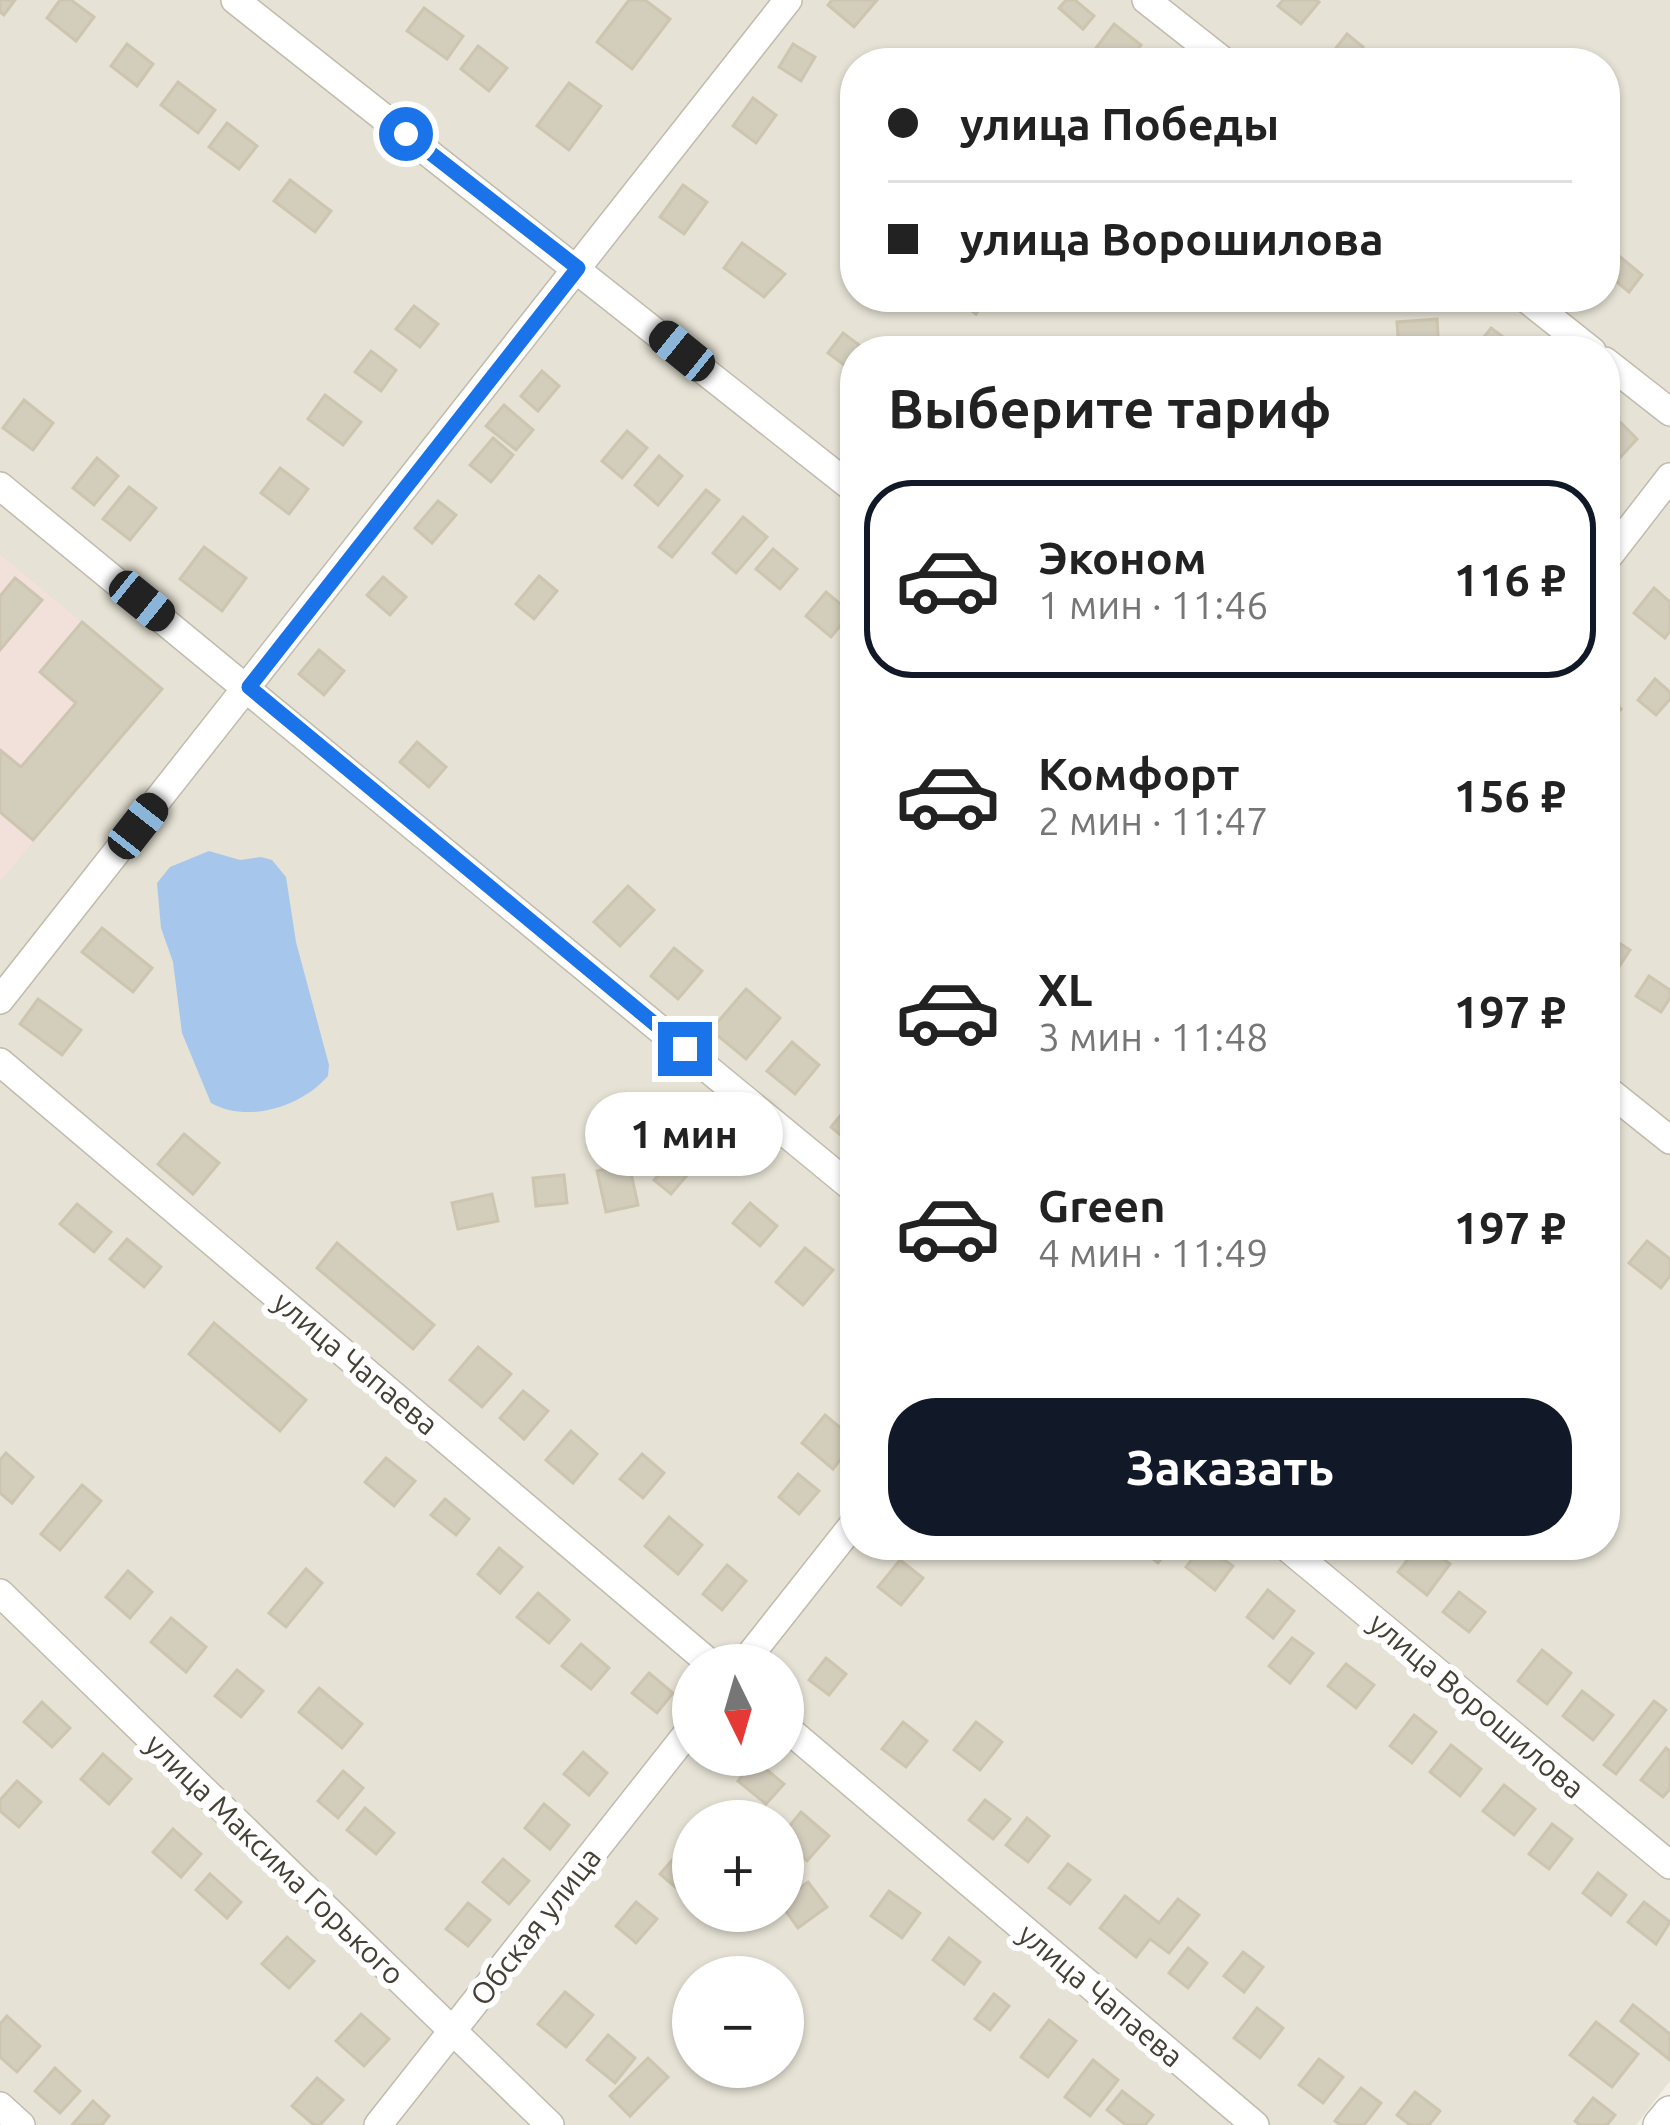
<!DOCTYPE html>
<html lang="ru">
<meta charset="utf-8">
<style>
body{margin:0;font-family:Ubuntu,sans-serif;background:#f2f2f2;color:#222;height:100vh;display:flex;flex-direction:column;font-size:45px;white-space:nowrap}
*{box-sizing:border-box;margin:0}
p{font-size:39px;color:#767676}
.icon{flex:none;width:66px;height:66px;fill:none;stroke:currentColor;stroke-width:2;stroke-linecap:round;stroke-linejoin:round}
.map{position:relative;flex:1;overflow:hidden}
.side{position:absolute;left:840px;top:336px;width:780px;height:1224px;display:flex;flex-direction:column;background:#fff;border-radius:48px;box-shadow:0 3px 9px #0004}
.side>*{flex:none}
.top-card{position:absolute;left:840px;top:48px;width:780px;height:264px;border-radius:48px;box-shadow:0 3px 9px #0004;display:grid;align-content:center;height:264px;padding:0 48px;background:#fff}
.needle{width:78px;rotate:175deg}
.controls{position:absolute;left:672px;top:1644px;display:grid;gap:24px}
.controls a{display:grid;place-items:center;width:132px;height:132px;border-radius:50%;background:#fff;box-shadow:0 3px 9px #0004;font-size:60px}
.end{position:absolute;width:54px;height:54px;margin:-27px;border:15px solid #1a73e8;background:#fff;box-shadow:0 0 0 6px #fff}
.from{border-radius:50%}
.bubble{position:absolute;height:84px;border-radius:42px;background:#fff;box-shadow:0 3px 9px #0004;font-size:39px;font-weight:700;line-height:84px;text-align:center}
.car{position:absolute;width:36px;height:72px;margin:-36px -18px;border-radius:15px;box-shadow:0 0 9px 3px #0007;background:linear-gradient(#222 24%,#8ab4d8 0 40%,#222 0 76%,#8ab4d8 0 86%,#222 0)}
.top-card b{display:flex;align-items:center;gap:42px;height:114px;font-size:45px}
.top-card b+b{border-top:3px solid #e0e0e0}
.top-card i{width:30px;height:30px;background:#222}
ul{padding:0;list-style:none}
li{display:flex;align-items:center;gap:36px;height:198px;margin:0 24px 18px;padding:0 24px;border:6px solid transparent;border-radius:48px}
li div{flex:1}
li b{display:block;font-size:45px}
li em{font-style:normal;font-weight:700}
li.current{border-color:#111827}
li>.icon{width:108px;height:108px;stroke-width:1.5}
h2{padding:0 48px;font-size:54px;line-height:144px}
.action{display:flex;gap:24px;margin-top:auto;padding:24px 48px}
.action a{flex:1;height:138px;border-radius:48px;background:#111827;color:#fff;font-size:48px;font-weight:700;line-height:138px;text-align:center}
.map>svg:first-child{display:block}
</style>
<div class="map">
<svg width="1670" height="2125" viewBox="0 0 1670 2125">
<rect width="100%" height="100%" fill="#f2f0e6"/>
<!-- residential -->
<path fill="#e6e2d5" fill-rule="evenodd" d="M 0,0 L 1670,0 L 1670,2081 L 1636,2125 L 0,2125 ZM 855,63 L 1605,63 L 1605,297 L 855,297 ZM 855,351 L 1605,351 L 1605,1545 L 855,1545 ZM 693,1665 L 783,1665 L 783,1755 L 693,1755 ZM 693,1821 L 783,1821 L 783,1911 L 693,1911 ZM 693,1977 L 783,1977 L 783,2067 L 693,2067 Z"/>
<!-- medical -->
<path fill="#f2e0da" d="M 0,554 L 162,689 L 0,882 Z"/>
<!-- water -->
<path fill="#a6c7eb" d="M 209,851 L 240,860 L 261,857 L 272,860 L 286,877 L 296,942 L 329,1065 L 328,1076 C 302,1106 249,1124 211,1103 L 182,1033 L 173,962 L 161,928 L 157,883 L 170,867 Z"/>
<!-- building -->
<g fill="#d3cdbc" stroke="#cdc5b0" stroke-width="3">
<path d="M 0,0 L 15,0 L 4,15 L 0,12 Z"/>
<path d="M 60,0 L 71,0 L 94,17 L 76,41 L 47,18 Z"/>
<path d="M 629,0 L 645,0 L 670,19 L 632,69 L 597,42 Z"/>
<path d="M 832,0 L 877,0 L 854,27 L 828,5 Z"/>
<path d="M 1066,0 L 1075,0 L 1094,16 L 1083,29 L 1059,8 Z"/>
<path d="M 1283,0 L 1316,0 L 1319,2 L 1301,24 L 1278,6 Z"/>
<path d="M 424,8 L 463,36 L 447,59 L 407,31 Z"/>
<path d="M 1114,24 L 1141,45 L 1127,63 L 1107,63 L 1093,52 Z"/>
<path d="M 1347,34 L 1363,47 L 1351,63 L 1328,63 L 1326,61 Z"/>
<path d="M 127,44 L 153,64 L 137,86 L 111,66 Z"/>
<path d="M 793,44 L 815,57 L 801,81 L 779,67 Z"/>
<path d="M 478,46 L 507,68 L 489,91 L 461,69 Z"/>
<path d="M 178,82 L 215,110 L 198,133 L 161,105 Z"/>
<path d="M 569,83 L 601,106 L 569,150 L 537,126 Z"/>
<path d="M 753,98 L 776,115 L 756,143 L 733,126 Z"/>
<path d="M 227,123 L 257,146 L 239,169 L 209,147 Z"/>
<path d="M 290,180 L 331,211 L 315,232 L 274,201 Z"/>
<path d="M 683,185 L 707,202 L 684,234 L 660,217 Z"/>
<path d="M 742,243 L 785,274 L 764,297 L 724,268 Z"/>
<path d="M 1618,255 L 1642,275 L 1629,292 L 1605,272 Z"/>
<path d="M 954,297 L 988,297 L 976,314 Z"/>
<path d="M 414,306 L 438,324 L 420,347 L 396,329 Z"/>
<path d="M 1437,319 L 1439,350 L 1399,351 L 1397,322 Z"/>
<path d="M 1491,328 L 1519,349 L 1517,351 L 1473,351 Z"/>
<path d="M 843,333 L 867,351 L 855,351 L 855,373 L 828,353 Z"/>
<path d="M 371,351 L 396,370 L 381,391 L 355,372 Z"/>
<path d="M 542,371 L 559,386 L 538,411 L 521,396 Z"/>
<path d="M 325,395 L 361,422 L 343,445 L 308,419 Z"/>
<path d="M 24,400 L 53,423 L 33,450 L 3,428 Z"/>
<path d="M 504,405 L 533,430 L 516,450 L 486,426 Z"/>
<path d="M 1614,416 L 1637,439 L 1614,464 L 1605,455 L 1605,427 Z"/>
<path d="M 627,431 L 647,448 L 622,478 L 602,461 Z"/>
<path d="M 493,438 L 513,455 L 491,482 L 470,465 Z"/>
<path d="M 659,456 L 682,476 L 658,505 L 635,485 Z"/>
<path d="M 97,458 L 118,476 L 94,505 L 73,488 Z"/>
<path d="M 280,468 L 308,489 L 289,514 L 261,493 Z"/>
<path d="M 129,487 L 156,508 L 130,540 L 103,519 Z"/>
<path d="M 706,490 L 719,500 L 672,557 L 659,547 Z"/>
<path d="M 438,501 L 456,515 L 432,543 L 415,528 Z"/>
<path d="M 743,517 L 767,537 L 736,573 L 713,553 Z"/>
<path d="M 204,547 L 246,578 L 222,611 L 180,579 Z"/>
<path d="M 773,549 L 797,569 L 780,589 L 756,569 Z"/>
<path d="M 539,576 L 557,591 L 534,619 L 516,604 Z"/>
<path d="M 383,577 L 406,597 L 390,615 L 367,595 Z"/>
<path d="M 15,578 L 42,600 L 0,650 L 0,596 Z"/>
<path d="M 1654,588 L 1670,602 L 1670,631 L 1665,638 L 1634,613 Z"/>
<path d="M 826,592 L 851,613 L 831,637 L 806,616 Z"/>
<path d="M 82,622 L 162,689 L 33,840 L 0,812 L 0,750 L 21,767 L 76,703 L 40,672 Z"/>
<path d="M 319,650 L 344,671 L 324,695 L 299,674 Z"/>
<path d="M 1655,679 L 1670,692 L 1670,699 L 1656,715 L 1638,700 Z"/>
<path d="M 1605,695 L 1621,709 L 1605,729 Z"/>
<path d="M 417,742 L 446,767 L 429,787 L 400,762 Z"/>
<path d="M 628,886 L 654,910 L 620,946 L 594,922 Z"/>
<path d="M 102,928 L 152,968 L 133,992 L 82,952 Z"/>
<path d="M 1605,934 L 1630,950 L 1611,979 L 1605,975 Z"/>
<path d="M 674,948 L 702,971 L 678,999 L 651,976 Z"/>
<path d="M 1649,976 L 1670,990 L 1670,998 L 1661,1012 L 1636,996 Z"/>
<path d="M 746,989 L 780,1018 L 746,1059 L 711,1030 Z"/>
<path d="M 38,999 L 81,1030 L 62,1055 L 20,1024 Z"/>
<path d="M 792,1042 L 819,1065 L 795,1094 L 767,1071 Z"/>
<path d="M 855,1098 L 855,1147 L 831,1127 Z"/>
<path d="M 184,1134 L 219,1163 L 193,1194 L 158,1164 Z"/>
<path d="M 685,1144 L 702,1158 L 671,1194 L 654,1180 Z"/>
<path d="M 629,1164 L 638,1205 L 606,1212 L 597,1171 Z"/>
<path d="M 564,1175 L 567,1203 L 536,1206 L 533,1178 Z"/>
<path d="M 492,1194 L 498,1221 L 458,1229 L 452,1203 Z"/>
<path d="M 750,1203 L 777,1226 L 760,1246 L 733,1223 Z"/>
<path d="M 77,1204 L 111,1232 L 94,1252 L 60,1224 Z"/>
<path d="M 127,1239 L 161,1267 L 144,1287 L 110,1259 Z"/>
<path d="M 1647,1241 L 1670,1259 L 1670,1276 L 1661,1288 L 1629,1263 Z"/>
<path d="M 337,1243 L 434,1325 L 413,1349 L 317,1268 Z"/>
<path d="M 805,1248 L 833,1270 L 803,1305 L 776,1282 Z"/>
<path d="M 214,1323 L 306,1400 L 280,1431 L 189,1354 Z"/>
<path d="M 478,1347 L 511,1374 L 482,1407 L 450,1380 Z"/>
<path d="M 523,1391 L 548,1411 L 524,1439 L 500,1418 Z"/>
<path d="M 825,1415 L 855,1440 L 833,1469 L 802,1443 Z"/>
<path d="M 571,1431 L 597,1454 L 573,1483 L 546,1460 Z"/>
<path d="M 6,1453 L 33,1477 L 12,1503 L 0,1493 L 0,1460 Z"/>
<path d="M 642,1454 L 664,1473 L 643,1498 L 620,1479 Z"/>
<path d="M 386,1458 L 415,1481 L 394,1506 L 365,1482 Z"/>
<path d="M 798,1474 L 819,1491 L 799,1514 L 779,1497 Z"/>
<path d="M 82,1485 L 101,1501 L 60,1550 L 41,1534 Z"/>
<path d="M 445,1499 L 469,1519 L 456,1535 L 431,1515 Z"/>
<path d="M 669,1517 L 702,1545 L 678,1574 L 645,1546 Z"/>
<path d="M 1135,1545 L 1172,1545 L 1158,1563 Z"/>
<path d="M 1203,1545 L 1233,1566 L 1215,1590 L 1186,1567 Z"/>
<path d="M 1419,1545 L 1426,1545 L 1450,1564 L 1427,1595 L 1398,1572 Z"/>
<path d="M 499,1548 L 522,1567 L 500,1593 L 478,1574 Z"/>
<path d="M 900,1560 L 923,1578 L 901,1605 L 878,1587 Z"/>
<path d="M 727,1565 L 746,1581 L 722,1610 L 703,1594 Z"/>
<path d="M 306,1569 L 322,1583 L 286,1627 L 269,1613 Z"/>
<path d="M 128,1571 L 152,1592 L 130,1618 L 106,1597 Z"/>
<path d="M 1268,1590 L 1294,1611 L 1273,1638 L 1247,1617 Z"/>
<path d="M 1459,1592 L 1485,1612 L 1469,1632 L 1443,1612 Z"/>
<path d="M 538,1593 L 569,1620 L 549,1643 L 517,1617 Z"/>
<path d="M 171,1618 L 206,1647 L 186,1672 L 151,1642 Z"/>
<path d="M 1292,1638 L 1313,1653 L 1290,1683 L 1269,1666 Z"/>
<path d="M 581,1644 L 609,1668 L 591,1689 L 562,1666 Z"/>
<path d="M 1542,1650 L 1571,1673 L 1547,1704 L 1518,1681 Z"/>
<path d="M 826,1658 L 846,1674 L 829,1695 L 809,1680 Z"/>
<path d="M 1346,1664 L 1374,1685 L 1356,1708 L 1328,1686 Z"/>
<path d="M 237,1670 L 263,1691 L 241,1717 L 215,1696 Z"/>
<path d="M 649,1673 L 673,1693 L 657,1713 L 632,1693 Z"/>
<path d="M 319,1688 L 362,1724 L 342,1748 L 299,1712 Z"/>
<path d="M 1582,1691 L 1613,1715 L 1593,1740 L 1563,1716 Z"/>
<path d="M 1654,1701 L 1666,1710 L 1616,1774 L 1604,1765 Z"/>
<path d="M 42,1702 L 70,1728 L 52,1747 L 24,1722 Z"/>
<path d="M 1414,1715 L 1436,1732 L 1412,1763 L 1390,1746 Z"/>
<path d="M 903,1722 L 927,1741 L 906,1767 L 882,1749 Z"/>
<path d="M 976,1722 L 1002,1742 L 980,1770 L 954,1750 Z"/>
<path d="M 1451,1745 L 1481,1769 L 1460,1796 L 1430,1772 Z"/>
<path d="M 1666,1748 L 1670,1751 L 1670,1789 L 1663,1797 L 1641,1780 Z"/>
<path d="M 583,1752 L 607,1773 L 589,1795 L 564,1774 Z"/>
<path d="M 103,1754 L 131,1779 L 109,1804 L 81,1779 Z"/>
<path d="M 755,1760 L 784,1784 L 766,1804 L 738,1781 Z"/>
<path d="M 343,1771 L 363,1788 L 338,1818 L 318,1801 Z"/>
<path d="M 17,1781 L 41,1802 L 19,1827 L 0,1811 L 0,1800 Z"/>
<path d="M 1504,1785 L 1535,1809 L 1514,1835 L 1483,1811 Z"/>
<path d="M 985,1800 L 1010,1819 L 993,1839 L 969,1820 Z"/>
<path d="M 544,1804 L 569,1825 L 550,1849 L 525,1828 Z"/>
<path d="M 365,1808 L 394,1833 L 376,1854 L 347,1830 Z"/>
<path d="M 801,1812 L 829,1836 L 807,1861 L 783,1841 L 783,1834 Z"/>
<path d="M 1027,1818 L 1049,1836 L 1028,1862 L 1006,1845 Z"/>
<path d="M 1552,1824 L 1572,1839 L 1549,1869 L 1529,1854 Z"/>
<path d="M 173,1829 L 201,1854 L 181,1877 L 153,1852 Z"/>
<path d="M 680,1851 L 693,1862 L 693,1890 L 687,1897 L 660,1874 Z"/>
<path d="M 503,1859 L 529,1881 L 509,1904 L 483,1882 Z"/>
<path d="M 1068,1864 L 1090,1880 L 1070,1904 L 1049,1888 Z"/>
<path d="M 1598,1873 L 1626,1895 L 1611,1915 L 1583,1893 Z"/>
<path d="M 210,1874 L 241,1902 L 227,1918 L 196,1890 Z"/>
<path d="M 808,1882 L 827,1907 L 798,1928 L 783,1907 L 783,1900 Z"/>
<path d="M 889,1891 L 920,1913 L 902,1938 L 871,1916 Z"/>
<path d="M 1125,1896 L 1159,1923 L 1178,1899 L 1199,1915 L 1169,1953 L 1150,1939 L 1136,1957 L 1100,1928 Z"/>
<path d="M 636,1902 L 657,1919 L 636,1943 L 616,1926 Z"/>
<path d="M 1644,1902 L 1670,1922 L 1656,1944 L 1628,1922 Z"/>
<path d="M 468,1903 L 490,1920 L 468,1946 L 446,1929 Z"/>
<path d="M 287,1937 L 314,1961 L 289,1988 L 262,1964 Z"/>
<path d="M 949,1938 L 980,1962 L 964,1984 L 933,1960 Z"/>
<path d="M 1188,1948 L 1207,1963 L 1188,1988 L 1169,1973 Z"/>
<path d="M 1243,1952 L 1263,1967 L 1244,1992 L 1224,1976 Z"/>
<path d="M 565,1992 L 593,2015 L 566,2047 L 538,2024 Z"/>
<path d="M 994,1994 L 1009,2006 L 990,2030 L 975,2019 Z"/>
<path d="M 1633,2005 L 1670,2034 L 1670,2060 L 1621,2021 Z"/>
<path d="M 1257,2008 L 1283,2028 L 1260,2058 L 1234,2038 Z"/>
<path d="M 361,2014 L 389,2039 L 364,2066 L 336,2041 Z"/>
<path d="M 7,2016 L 40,2046 L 17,2072 L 0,2057 L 0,2024 Z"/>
<path d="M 1049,2020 L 1076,2041 L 1048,2077 L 1021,2057 Z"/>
<path d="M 1596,2022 L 1638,2054 L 1612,2087 L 1570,2055 Z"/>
<path d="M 608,2035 L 635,2058 L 615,2083 L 587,2060 Z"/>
<path d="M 648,2058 L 668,2077 L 630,2116 L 610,2096 Z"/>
<path d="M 1319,2059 L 1343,2077 L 1323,2103 L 1299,2085 Z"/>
<path d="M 1093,2060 L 1118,2080 L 1090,2116 L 1065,2097 Z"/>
<path d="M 55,2068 L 80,2091 L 60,2113 L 35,2091 Z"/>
<path d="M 317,2078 L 343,2100 L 320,2125 L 314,2125 L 292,2106 Z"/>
<path d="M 1361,2088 L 1381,2103 L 1364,2125 L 1341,2125 L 1335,2121 Z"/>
<path d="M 1122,2091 L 1153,2115 L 1145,2125 L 1126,2125 L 1107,2110 Z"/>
<path d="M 1415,2092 L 1440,2111 L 1429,2125 L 1410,2125 L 1397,2115 Z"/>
<path d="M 1593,2098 L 1615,2115 L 1607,2125 L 1580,2125 L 1575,2121 Z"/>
<path d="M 93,2101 L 109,2116 L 102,2125 L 72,2125 Z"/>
</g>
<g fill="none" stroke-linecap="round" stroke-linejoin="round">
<defs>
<g id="minor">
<path d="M 235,0 L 855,490"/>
<path d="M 1146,0 L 1226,63"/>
<path d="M 1524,297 L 1592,351"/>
<path d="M 1605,361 L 1670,412"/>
<path d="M 0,486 L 855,1190"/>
<path d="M 1605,561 L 1670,477"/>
<path d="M 0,1000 L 788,0"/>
<path d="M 0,1062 L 712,1665"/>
<path d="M 1605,1088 L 1670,1140"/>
<path d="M 1284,1545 L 1670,1865"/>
<path d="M 0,1593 L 550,2125"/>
<path d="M 742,1665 L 855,1522"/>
<path d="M 783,1725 L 1255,2125"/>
<path d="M 0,2106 L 21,2125"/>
<path d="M 378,2125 L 693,1726"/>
</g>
<path id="tertiary" d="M 1660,2125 L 1670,2113"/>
</defs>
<!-- minor casing -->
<use href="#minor" stroke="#c0bbac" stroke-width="30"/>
<!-- tertiary casing -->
<use href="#tertiary" stroke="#c0bbac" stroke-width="36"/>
<!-- minor -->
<use href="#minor" stroke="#fff" stroke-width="27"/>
<!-- tertiary -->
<use href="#tertiary" stroke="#fff" stroke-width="33"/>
</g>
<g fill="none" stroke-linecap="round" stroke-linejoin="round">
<!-- route -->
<path stroke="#1a73e8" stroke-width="15" d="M 406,134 L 578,268 L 249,687 L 685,1049"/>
</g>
<g text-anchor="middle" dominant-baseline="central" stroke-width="12" stroke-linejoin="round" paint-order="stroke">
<!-- street labels -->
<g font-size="30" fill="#444036" stroke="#fff">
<text transform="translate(356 1363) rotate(40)">улица Чапаева</text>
<text transform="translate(1477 1705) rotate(40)">улица Ворошилова</text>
<text transform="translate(275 1859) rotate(44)">улица Максима Горького</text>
<text transform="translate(535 1926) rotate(-52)">Обская улица</text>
<text transform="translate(1101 1995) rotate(40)">улица Чапаева</text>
</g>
</g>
</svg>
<div class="controls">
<a><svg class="needle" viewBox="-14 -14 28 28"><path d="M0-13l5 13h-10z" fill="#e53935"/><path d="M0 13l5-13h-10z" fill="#767676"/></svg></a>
<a>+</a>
<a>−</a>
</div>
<i class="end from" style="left:406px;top:134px"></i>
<i class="end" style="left:685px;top:1049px"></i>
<div class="bubble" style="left:585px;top:1092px;width:198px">1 мин</div>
<i class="car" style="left:682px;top:351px;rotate:309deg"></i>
<i class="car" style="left:142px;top:601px;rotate:129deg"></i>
<i class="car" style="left:138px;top:826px;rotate:38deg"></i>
<div class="top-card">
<b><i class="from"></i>улица Победы</b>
<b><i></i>улица Ворошилова</b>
</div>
<section class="side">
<h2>Выберите тариф</h2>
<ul>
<li class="current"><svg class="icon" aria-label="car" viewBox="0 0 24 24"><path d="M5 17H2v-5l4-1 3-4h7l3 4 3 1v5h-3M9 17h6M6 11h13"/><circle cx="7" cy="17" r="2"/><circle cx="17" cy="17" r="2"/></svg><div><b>Эконом</b><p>1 мин · 11:46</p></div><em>116 ₽</em></li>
<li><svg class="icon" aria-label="car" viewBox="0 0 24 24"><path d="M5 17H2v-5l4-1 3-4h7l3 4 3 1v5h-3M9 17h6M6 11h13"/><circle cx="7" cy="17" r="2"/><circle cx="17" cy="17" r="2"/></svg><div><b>Комфорт</b><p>2 мин · 11:47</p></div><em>156 ₽</em></li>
<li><svg class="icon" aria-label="car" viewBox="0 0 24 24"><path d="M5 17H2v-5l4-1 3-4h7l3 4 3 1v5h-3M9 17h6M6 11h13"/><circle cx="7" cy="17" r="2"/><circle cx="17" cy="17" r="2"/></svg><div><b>XL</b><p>3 мин · 11:48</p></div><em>197 ₽</em></li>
<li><svg class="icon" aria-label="car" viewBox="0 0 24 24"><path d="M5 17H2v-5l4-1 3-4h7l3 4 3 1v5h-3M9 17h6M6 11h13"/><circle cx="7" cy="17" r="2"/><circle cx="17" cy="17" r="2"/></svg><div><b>Green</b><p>4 мин · 11:49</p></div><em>197 ₽</em></li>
</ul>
<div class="action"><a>Заказать</a></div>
</section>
</div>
